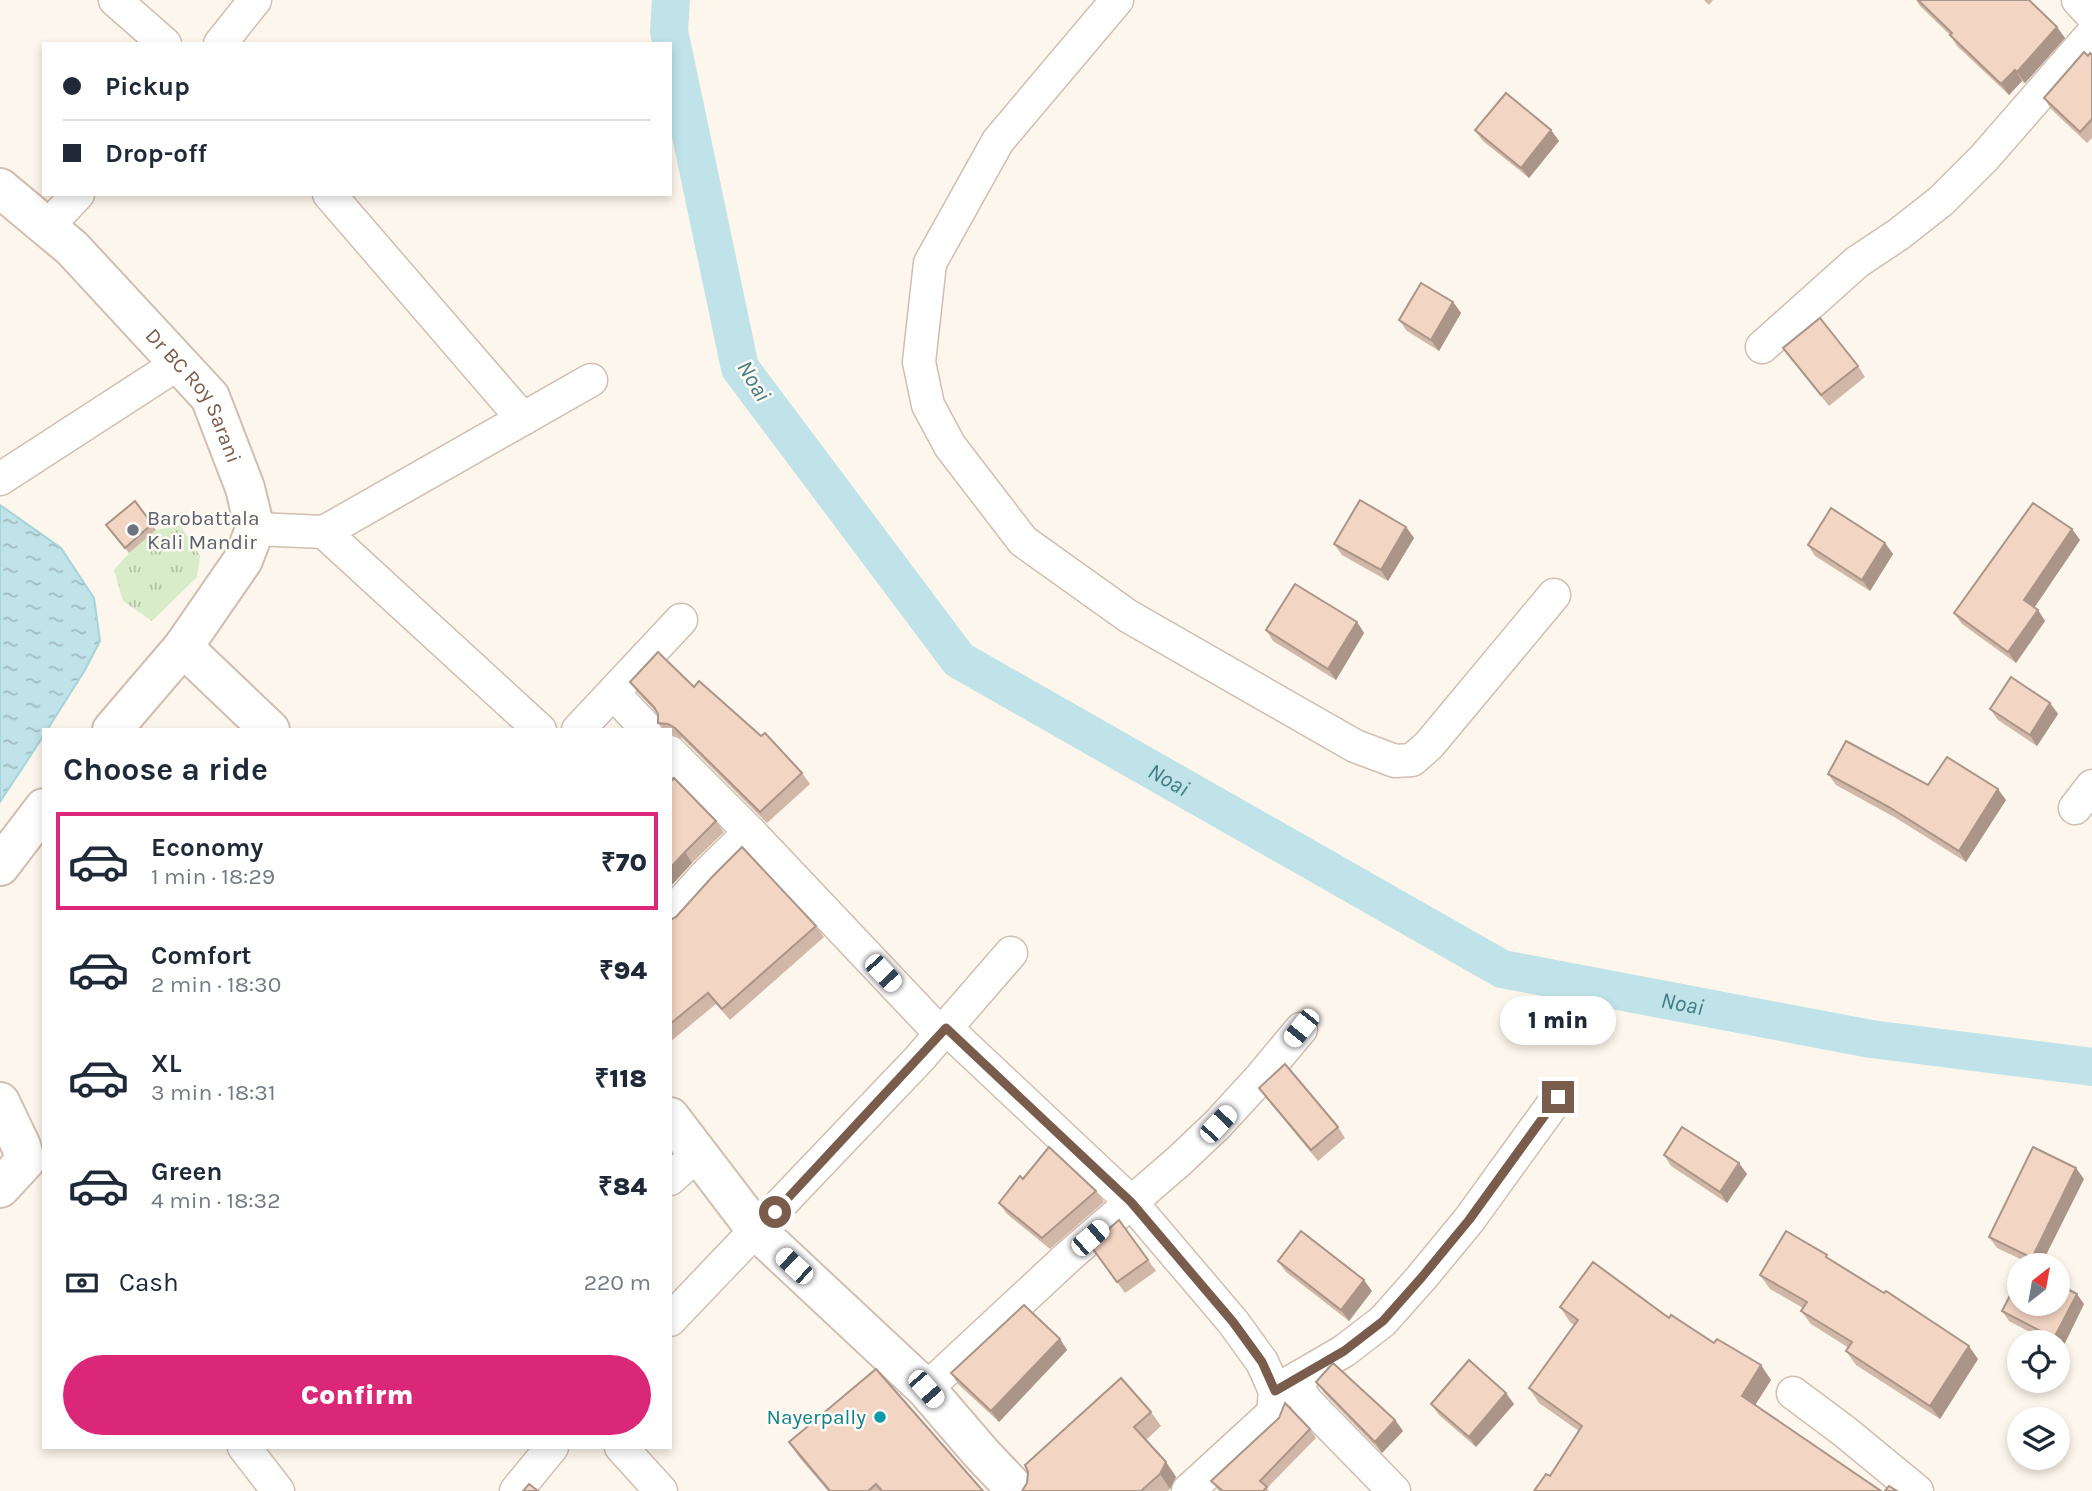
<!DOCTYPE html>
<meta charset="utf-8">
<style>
body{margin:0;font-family:Karla,sans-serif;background:#f6f6f7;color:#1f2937;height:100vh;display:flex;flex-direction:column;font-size:26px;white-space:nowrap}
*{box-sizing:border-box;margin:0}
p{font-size:23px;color:#747a83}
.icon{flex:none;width:38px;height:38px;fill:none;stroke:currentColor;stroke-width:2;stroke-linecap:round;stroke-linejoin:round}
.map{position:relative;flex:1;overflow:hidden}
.sheet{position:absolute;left:42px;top:728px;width:630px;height:721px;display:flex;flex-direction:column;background:#fff;border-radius:0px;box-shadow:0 4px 10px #0003}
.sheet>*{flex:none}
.guide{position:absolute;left:42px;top:42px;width:630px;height:154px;border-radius:0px;box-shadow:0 4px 10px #0003;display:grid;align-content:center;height:154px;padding:0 21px;background:#fff}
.needle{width:46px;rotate:31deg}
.tools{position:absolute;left:2007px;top:1253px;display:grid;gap:14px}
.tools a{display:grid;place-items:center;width:63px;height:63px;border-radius:50%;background:#fff;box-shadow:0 4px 10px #0003;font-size:35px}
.end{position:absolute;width:32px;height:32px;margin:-16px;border:9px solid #7a5c4d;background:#fff;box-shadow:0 0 0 4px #fff}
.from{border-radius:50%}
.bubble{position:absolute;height:49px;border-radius:24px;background:#fff;box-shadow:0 4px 10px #0003;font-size:23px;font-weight:800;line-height:49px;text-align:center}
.car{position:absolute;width:21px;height:42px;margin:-21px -10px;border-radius:9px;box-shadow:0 0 5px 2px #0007;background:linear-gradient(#fff 24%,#345 0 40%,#fff 0 76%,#345 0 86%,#fff 0)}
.guide b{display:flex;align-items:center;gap:24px;height:66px;font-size:26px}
.guide b+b{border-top:2px solid #e0e1e3}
.guide i{width:18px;height:18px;background:#1f2937}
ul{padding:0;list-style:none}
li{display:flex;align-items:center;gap:21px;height:98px;margin:0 14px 10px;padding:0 7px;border:4px solid transparent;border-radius:0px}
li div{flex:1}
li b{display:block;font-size:26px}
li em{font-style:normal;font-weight:800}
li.active{border-color:#db2777}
li>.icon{width:63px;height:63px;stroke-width:1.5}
h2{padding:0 21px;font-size:32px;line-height:84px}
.pay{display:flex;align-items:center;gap:18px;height:77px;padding:0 21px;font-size:26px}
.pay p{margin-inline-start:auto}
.primary-button{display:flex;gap:14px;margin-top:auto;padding:14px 21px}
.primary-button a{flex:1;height:80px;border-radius:42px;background:#db2777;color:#fff;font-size:28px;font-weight:800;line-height:80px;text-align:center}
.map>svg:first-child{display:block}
</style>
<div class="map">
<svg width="2092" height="1491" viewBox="0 0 2092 1491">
<defs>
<pattern id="grass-tufts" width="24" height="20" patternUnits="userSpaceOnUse" patternTransform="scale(1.75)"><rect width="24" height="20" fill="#d8ecc9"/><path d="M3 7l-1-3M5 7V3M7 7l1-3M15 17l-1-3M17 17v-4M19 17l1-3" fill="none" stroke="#b4c2a5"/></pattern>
<pattern id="water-ripples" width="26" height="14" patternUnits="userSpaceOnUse" patternTransform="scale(1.75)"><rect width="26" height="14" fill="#bfe3e8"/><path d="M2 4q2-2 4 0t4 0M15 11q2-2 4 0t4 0" fill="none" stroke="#a0bbbe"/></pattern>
</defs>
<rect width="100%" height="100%" fill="#fdf6ec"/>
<!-- grass -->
<path fill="url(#grass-tufts)" d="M 180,525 L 200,556 L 197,577 L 152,621 L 123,601 L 114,570 L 129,553 L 156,530 Z"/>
<!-- water -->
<path fill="url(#water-ripples)" stroke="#a5d3da" stroke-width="2" d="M 0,505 L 61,548 L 94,598 L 100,641 L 85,670 L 47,730 L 44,730 L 44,735 L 0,802 Z"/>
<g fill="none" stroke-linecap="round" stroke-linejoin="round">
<!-- canal -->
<path stroke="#bfe3e8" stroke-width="38" id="s1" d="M 671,0 L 669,31 L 740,368 L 959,660 L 1502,969 L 1871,1039 L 2092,1067"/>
<defs>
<g id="minor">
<path d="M 115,0 L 165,44"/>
<path d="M 1117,0 L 998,141 L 930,263 L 919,362 L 928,405 L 950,446 L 1023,541 L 1128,616 L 1355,746 L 1395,761 L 1412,760 L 1429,745 L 1554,595"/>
<path d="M 2078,0 L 2092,15"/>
<path d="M 220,44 L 255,0"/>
<path d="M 329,194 L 523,419"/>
<path d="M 47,227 L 78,194"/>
<path d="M 1762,347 L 1857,262 L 1899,234 L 1941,201 L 1984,158 L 2092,34"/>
<path d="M 0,479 L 179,363"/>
<path d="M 255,529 L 324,532 L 591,380"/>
<path d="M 324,532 L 540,730"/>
<path d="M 613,693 L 648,730"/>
<path d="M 578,730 L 681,620"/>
<path d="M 670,752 L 750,832 L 941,1034"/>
<path d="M 2075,808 L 2092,786"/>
<path d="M 670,915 L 706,875 L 750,832"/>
<path d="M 946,1028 L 1131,1202 L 1233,1322 L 1262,1362 L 1275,1391 L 1273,1413 L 1188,1491"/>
<path d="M 670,1179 L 698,1154"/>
<path d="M 670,1320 L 919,1059 L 1011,953"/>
<path d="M 1293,1381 L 1307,1402 L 1394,1491"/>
<path d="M 926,1389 L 1069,1256 L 1179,1161 L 1218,1124 L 1261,1077 L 1301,1029"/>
<path d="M 1275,1391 L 1344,1351 L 1383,1321 L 1422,1277 L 1469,1220 L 1558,1097"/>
<path d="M 1793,1393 L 1844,1431 L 1917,1491"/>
<path d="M 244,1447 L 278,1491"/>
<path d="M 621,1447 L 661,1491"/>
<path d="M 516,1491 L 552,1447"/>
</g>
<g id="tertiary">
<path id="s2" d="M 0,188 L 72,248 L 210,397 L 245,488 L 255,529 L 243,560 L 183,647 L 112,730"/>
<path d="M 183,647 L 270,730"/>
<path d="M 0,866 L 44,808"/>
<path d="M 0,1102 L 21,1146 L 25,1161 L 0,1188"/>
<path d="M 670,1117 L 757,1231 L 926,1389 L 981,1453 L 1017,1491"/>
</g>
</defs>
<!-- minor casing -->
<use href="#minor" stroke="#d1beb0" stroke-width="35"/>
<!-- tertiary casing -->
<use href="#tertiary" stroke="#d1beb0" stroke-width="42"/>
<!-- minor -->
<use href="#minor" stroke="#fff" stroke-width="32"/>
<!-- tertiary -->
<use href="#tertiary" stroke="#fff" stroke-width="38"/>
</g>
<!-- wall -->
<g fill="#d1b7a8">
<path d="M 1704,0 L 1713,0 L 1709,5 Z"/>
<path d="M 1916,0 L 2057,27 L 2065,38 L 2025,83 L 2022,81 L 2009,95 L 1957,46 L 1950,35 L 1920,6 Z"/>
<path d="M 2092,55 L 2092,138 L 2087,143 L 2051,109 L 2044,98 L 2088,56 Z"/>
<path d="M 1475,130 L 1551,130 L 1559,141 L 1529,178 L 1483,141 Z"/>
<path d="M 1453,302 L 1461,313 L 1439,351 L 1407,331 L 1399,320 Z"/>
<path d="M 1783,348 L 1858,366 L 1865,377 L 1829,406 Z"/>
<path d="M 135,501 L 156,530 L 129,553 L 106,525 Z"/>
<path d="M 1406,527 L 1414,538 L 1388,581 L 1342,555 L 1334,544 Z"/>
<path d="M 2072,529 L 2080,540 L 2034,608 L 2038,610 L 2045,621 L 2016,663 L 1962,624 L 1954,613 Z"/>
<path d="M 1885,543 L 1893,554 L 1870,591 L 1815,556 L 1808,545 Z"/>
<path d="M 1357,622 L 1364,633 L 1336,680 L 1273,641 L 1266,630 Z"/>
<path d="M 630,682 L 694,687 L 802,773 L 810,784 L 767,823 L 683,739 L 675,735 L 670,734 L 670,730 L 663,730 L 658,723 L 658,714 L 638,693 Z"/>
<path d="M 2050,703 L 2058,714 L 2037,746 L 1998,720 L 1990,709 Z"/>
<path d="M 1828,774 L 2006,800 L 1966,862 L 1896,818 L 1836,785 Z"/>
<path d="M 670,782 L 716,821 L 724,832 L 692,863 L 670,887 Z"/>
<path d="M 670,920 L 816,926 L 824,937 L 730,1020 L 716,1004 L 670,1042 Z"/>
<path d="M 1259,1088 L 1338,1127 L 1345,1138 L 1318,1161 L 1266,1098 Z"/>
<path d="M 1664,1155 L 1747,1174 L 1727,1203 L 1671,1166 Z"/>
<path d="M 2084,1179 L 2041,1265 L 2033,1265 L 1997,1248 L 1989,1237 Z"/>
<path d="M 1096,1191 L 1104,1202 L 1050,1249 L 1007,1214 L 999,1203 Z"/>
<path d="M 1119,1220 L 1156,1271 L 1125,1293 L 1090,1245 Z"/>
<path d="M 1831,1260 L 1978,1359 L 1940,1419 L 1856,1365 L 1846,1351 L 1849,1348 L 1811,1324 L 1801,1311 L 1803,1308 L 1770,1289 L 1760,1275 Z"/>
<path d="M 1278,1261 L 1372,1291 L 1349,1321 L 1286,1272 Z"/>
<path d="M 2084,1304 L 2062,1349 L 2058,1347 L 2058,1342 L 2049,1342 L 2009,1321 L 2002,1311 Z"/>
<path d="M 1560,1307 L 1669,1318 L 1771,1380 L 1755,1405 L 1579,1431 L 1539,1403 L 1529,1388 L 1574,1325 L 1570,1322 Z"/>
<path d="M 1060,1339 L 1067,1350 L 999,1422 L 958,1384 L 951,1373 Z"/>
<path d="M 1316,1382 L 1395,1420 L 1403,1431 L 1382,1453 L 1324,1393 Z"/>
<path d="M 1431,1404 L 1514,1404 L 1476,1447 L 1439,1415 Z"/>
<path d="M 1151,1412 L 1161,1426 L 1146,1440 L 1166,1462 L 1176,1477 L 1170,1489 L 1168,1491 L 1022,1491 Z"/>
<path d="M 1310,1429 L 1316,1438 L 1267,1488 L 1269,1491 L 1219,1491 L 1211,1481 Z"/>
<path d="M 789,1442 L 983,1491 L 828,1491 L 799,1457 Z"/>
</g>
<!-- shaded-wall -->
<g fill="#aa9588">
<path d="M 2057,27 L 2065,38 L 2025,83 L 2017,72 Z"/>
<path d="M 2015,70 L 2022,81 L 2009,95 L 2001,84 Z"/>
<path d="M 1551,130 L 1559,141 L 1529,178 L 1521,168 Z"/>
<path d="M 1453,302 L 1461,313 L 1439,351 L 1431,340 Z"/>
<path d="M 1406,527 L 1414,538 L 1388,581 L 1381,570 Z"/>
<path d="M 2072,529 L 2080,540 L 2032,611 L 2024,600 Z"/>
<path d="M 1885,543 L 1893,554 L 1870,591 L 1862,580 Z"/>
<path d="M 2038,610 L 2045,621 L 2016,663 L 2008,652 Z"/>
<path d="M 1357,622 L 1364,633 L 1336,680 L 1328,669 Z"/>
<path d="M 2050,703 L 2058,714 L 2037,746 L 2030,735 Z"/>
<path d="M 1998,789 L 2006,800 L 1966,862 L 1959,851 Z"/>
<path d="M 685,852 L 692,863 L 670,887 L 670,868 Z"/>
<path d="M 1739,1163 L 1747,1174 L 1727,1203 L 1720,1192 Z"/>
<path d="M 2076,1168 L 2084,1179 L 2041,1265 L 2037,1265 L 2032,1258 Z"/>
<path d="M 1364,1280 L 1372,1291 L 1349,1321 L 1341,1310 Z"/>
<path d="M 2077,1294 L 2084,1304 L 2062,1349 L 2054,1338 Z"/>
<path d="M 1060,1339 L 1067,1350 L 999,1422 L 991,1411 Z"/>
<path d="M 1969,1346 L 1978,1359 L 1940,1419 L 1930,1406 Z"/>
<path d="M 1761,1365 L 1771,1380 L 1752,1410 L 1742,1396 Z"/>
<path d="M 1506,1393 L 1514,1404 L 1476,1447 L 1469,1437 Z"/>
<path d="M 1395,1420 L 1403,1431 L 1382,1453 L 1375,1442 Z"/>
<path d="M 1166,1462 L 1176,1477 L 1170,1489 L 1160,1474 Z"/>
</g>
<!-- building -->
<g fill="#f3d5c3" stroke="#aa9588" stroke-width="2">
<path d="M 1918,0 L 2029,0 L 2057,27 L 2017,72 L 2015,70 L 2001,84 L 1950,35 L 1952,33 Z"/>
<path d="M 2084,52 L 2088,56 L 2090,53 L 2092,55 L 2092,119 L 2080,132 L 2044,98 Z"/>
<path d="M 1506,93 L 1551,130 L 1521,168 L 1475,130 Z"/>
<path d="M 1421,283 L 1453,302 L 1431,340 L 1399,320 Z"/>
<path d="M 1820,318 L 1858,366 L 1821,395 L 1783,348 Z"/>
<path d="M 1360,500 L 1406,527 L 1381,570 L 1334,544 Z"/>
<path d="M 135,501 L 152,524 L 125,548 L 106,525 Z"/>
<path d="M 2033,503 L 2072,529 L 2024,600 L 2038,610 L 2008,652 L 1954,613 Z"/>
<path d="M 1831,508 L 1885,543 L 1862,580 L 1808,545 Z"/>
<path d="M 1295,584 L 1357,622 L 1328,669 L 1266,630 Z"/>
<path d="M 658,652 L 694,687 L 699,681 L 761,736 L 765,733 L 802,773 L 760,812 L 675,728 L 668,724 L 658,723 L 658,714 L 654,707 L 630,682 Z"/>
<path d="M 2011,677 L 2050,703 L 2030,735 L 1990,709 Z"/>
<path d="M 1846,741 L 1928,785 L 1947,757 L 1998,789 L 1959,851 L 1889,807 L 1828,774 Z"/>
<path d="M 674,778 L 716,821 L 685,852 L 670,868 L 670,782 Z"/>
<path d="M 742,847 L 816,926 L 722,1009 L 708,993 L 670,1024 L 670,920 L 676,917 L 712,877 Z"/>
<path d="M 1285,1064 L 1338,1127 L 1311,1150 L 1259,1088 Z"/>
<path d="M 1682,1127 L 1739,1163 L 1720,1192 L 1664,1155 Z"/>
<path d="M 1049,1147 L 1096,1191 L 1042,1238 L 999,1203 L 1020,1176 L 1023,1179 Z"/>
<path d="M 2033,1147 L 2076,1168 L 2032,1258 L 1989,1237 Z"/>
<path d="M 1119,1220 L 1148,1260 L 1117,1282 L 1090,1245 Z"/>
<path d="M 1301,1231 L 1364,1280 L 1341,1310 L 1278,1261 Z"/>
<path d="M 1786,1231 L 1827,1255 L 1826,1257 L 1884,1293 L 1886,1291 L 1969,1346 L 1930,1406 L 1846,1351 L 1852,1342 L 1801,1311 L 1807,1302 L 1760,1275 Z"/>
<path d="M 1593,1262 L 1669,1318 L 1671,1315 L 1714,1343 L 1717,1339 L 1761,1365 L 1742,1396 L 1881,1491 L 1534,1491 L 1546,1474 L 1550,1476 L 1582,1426 L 1529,1388 L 1578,1320 L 1560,1307 Z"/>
<path d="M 2020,1276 L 2020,1304 L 2058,1304 L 2058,1284 L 2077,1294 L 2054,1338 L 2002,1311 Z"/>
<path d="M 1024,1305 L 1060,1339 L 991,1411 L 951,1373 Z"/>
<path d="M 1469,1360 L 1506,1393 L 1469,1437 L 1431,1404 Z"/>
<path d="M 1333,1363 L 1395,1420 L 1375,1442 L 1316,1382 Z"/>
<path d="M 876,1369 L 983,1491 L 882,1491 L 876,1484 L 868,1491 L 830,1491 L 789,1442 Z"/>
<path d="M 1121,1378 L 1151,1412 L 1134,1427 L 1166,1462 L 1160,1474 L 1141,1491 L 1022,1491 L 1027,1483 L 1028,1472 L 1025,1465 Z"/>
<path d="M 1285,1403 L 1310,1429 L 1260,1481 L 1267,1487 L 1263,1491 L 1223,1491 L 1211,1481 L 1279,1418 Z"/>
<path d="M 529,1484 L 538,1491 L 523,1491 Z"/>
<path d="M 1889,1486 L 1897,1491 L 1885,1491 Z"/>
</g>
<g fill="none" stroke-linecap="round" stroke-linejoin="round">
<!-- route -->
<path stroke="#7a5c4d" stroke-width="9" d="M 775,1212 L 946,1028 L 1131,1202 L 1233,1322 L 1262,1362 L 1275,1391 L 1344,1351 L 1383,1321 L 1422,1277 L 1469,1220 L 1558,1097"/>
</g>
<!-- markers -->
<circle fill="#6b7280" stroke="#fffaf3" stroke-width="2.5" cx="133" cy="530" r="7"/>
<circle fill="#0f9aa8" stroke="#fffaf3" stroke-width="2.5" cx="880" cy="1417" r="7"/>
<g text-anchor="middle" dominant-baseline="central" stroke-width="5" stroke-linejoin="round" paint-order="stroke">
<!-- street labels -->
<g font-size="21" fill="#7a5c4d" stroke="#fffaf3">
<text stroke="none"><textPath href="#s2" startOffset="287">Dr BC Roy Sarani</textPath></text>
</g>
<!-- worship labels -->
<g font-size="21" fill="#5b616d" stroke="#fffaf3" text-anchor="start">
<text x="147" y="518">Barobattala<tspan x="147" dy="24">Kali Mandir</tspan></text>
</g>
<!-- culture labels -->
<g font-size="21" fill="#0d838f" stroke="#fffaf3" text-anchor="end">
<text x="866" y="1417">Nayerpally</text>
</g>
<!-- water labels -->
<g font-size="23" font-style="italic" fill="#437c86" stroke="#fffaf3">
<text transform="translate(754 381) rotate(59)">Noai</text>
<text stroke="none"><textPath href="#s1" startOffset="982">Noai</textPath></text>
<text stroke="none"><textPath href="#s1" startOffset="1549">Noai</textPath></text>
</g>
</g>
</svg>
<div class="tools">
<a><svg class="needle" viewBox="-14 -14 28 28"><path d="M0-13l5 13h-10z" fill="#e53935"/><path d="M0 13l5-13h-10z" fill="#747a83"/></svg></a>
<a><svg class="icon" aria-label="locate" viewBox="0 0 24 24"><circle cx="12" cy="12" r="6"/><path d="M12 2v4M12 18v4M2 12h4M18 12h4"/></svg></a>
<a><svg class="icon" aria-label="layers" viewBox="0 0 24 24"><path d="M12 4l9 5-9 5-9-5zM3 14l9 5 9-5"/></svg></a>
</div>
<i class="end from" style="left:775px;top:1212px"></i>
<i class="end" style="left:1558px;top:1097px"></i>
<div class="bubble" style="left:1500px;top:996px;width:116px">1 min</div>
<i class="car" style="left:883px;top:973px;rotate:137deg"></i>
<i class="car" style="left:1301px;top:1028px;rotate:219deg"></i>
<i class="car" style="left:1218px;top:1124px;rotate:43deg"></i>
<i class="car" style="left:1090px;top:1238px;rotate:49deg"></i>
<i class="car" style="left:794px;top:1266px;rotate:313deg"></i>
<i class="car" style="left:926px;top:1389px;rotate:139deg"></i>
<div class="guide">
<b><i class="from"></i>Pickup</b>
<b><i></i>Drop-off</b>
</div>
<section class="sheet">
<h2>Choose a ride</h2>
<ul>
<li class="active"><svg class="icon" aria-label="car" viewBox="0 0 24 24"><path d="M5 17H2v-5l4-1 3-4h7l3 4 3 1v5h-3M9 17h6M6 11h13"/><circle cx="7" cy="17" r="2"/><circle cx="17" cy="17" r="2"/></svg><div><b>Economy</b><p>1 min · 18:29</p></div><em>₹70</em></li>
<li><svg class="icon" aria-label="car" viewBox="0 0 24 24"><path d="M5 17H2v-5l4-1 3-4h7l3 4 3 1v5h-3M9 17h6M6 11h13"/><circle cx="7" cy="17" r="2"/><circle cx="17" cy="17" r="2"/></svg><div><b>Comfort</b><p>2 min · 18:30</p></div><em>₹94</em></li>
<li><svg class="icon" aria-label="car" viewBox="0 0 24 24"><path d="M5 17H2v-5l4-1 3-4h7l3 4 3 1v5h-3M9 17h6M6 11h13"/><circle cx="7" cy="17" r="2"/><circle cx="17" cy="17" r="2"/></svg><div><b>XL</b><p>3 min · 18:31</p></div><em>₹118</em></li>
<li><svg class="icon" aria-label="car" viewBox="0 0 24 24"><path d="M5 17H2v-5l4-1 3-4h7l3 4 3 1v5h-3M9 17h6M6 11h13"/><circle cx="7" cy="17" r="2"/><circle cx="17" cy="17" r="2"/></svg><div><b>Green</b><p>4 min · 18:32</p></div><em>₹84</em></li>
</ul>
<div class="pay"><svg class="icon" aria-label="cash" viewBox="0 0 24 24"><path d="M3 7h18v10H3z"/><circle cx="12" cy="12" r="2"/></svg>Cash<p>220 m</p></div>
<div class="primary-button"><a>Confirm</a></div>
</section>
</div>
